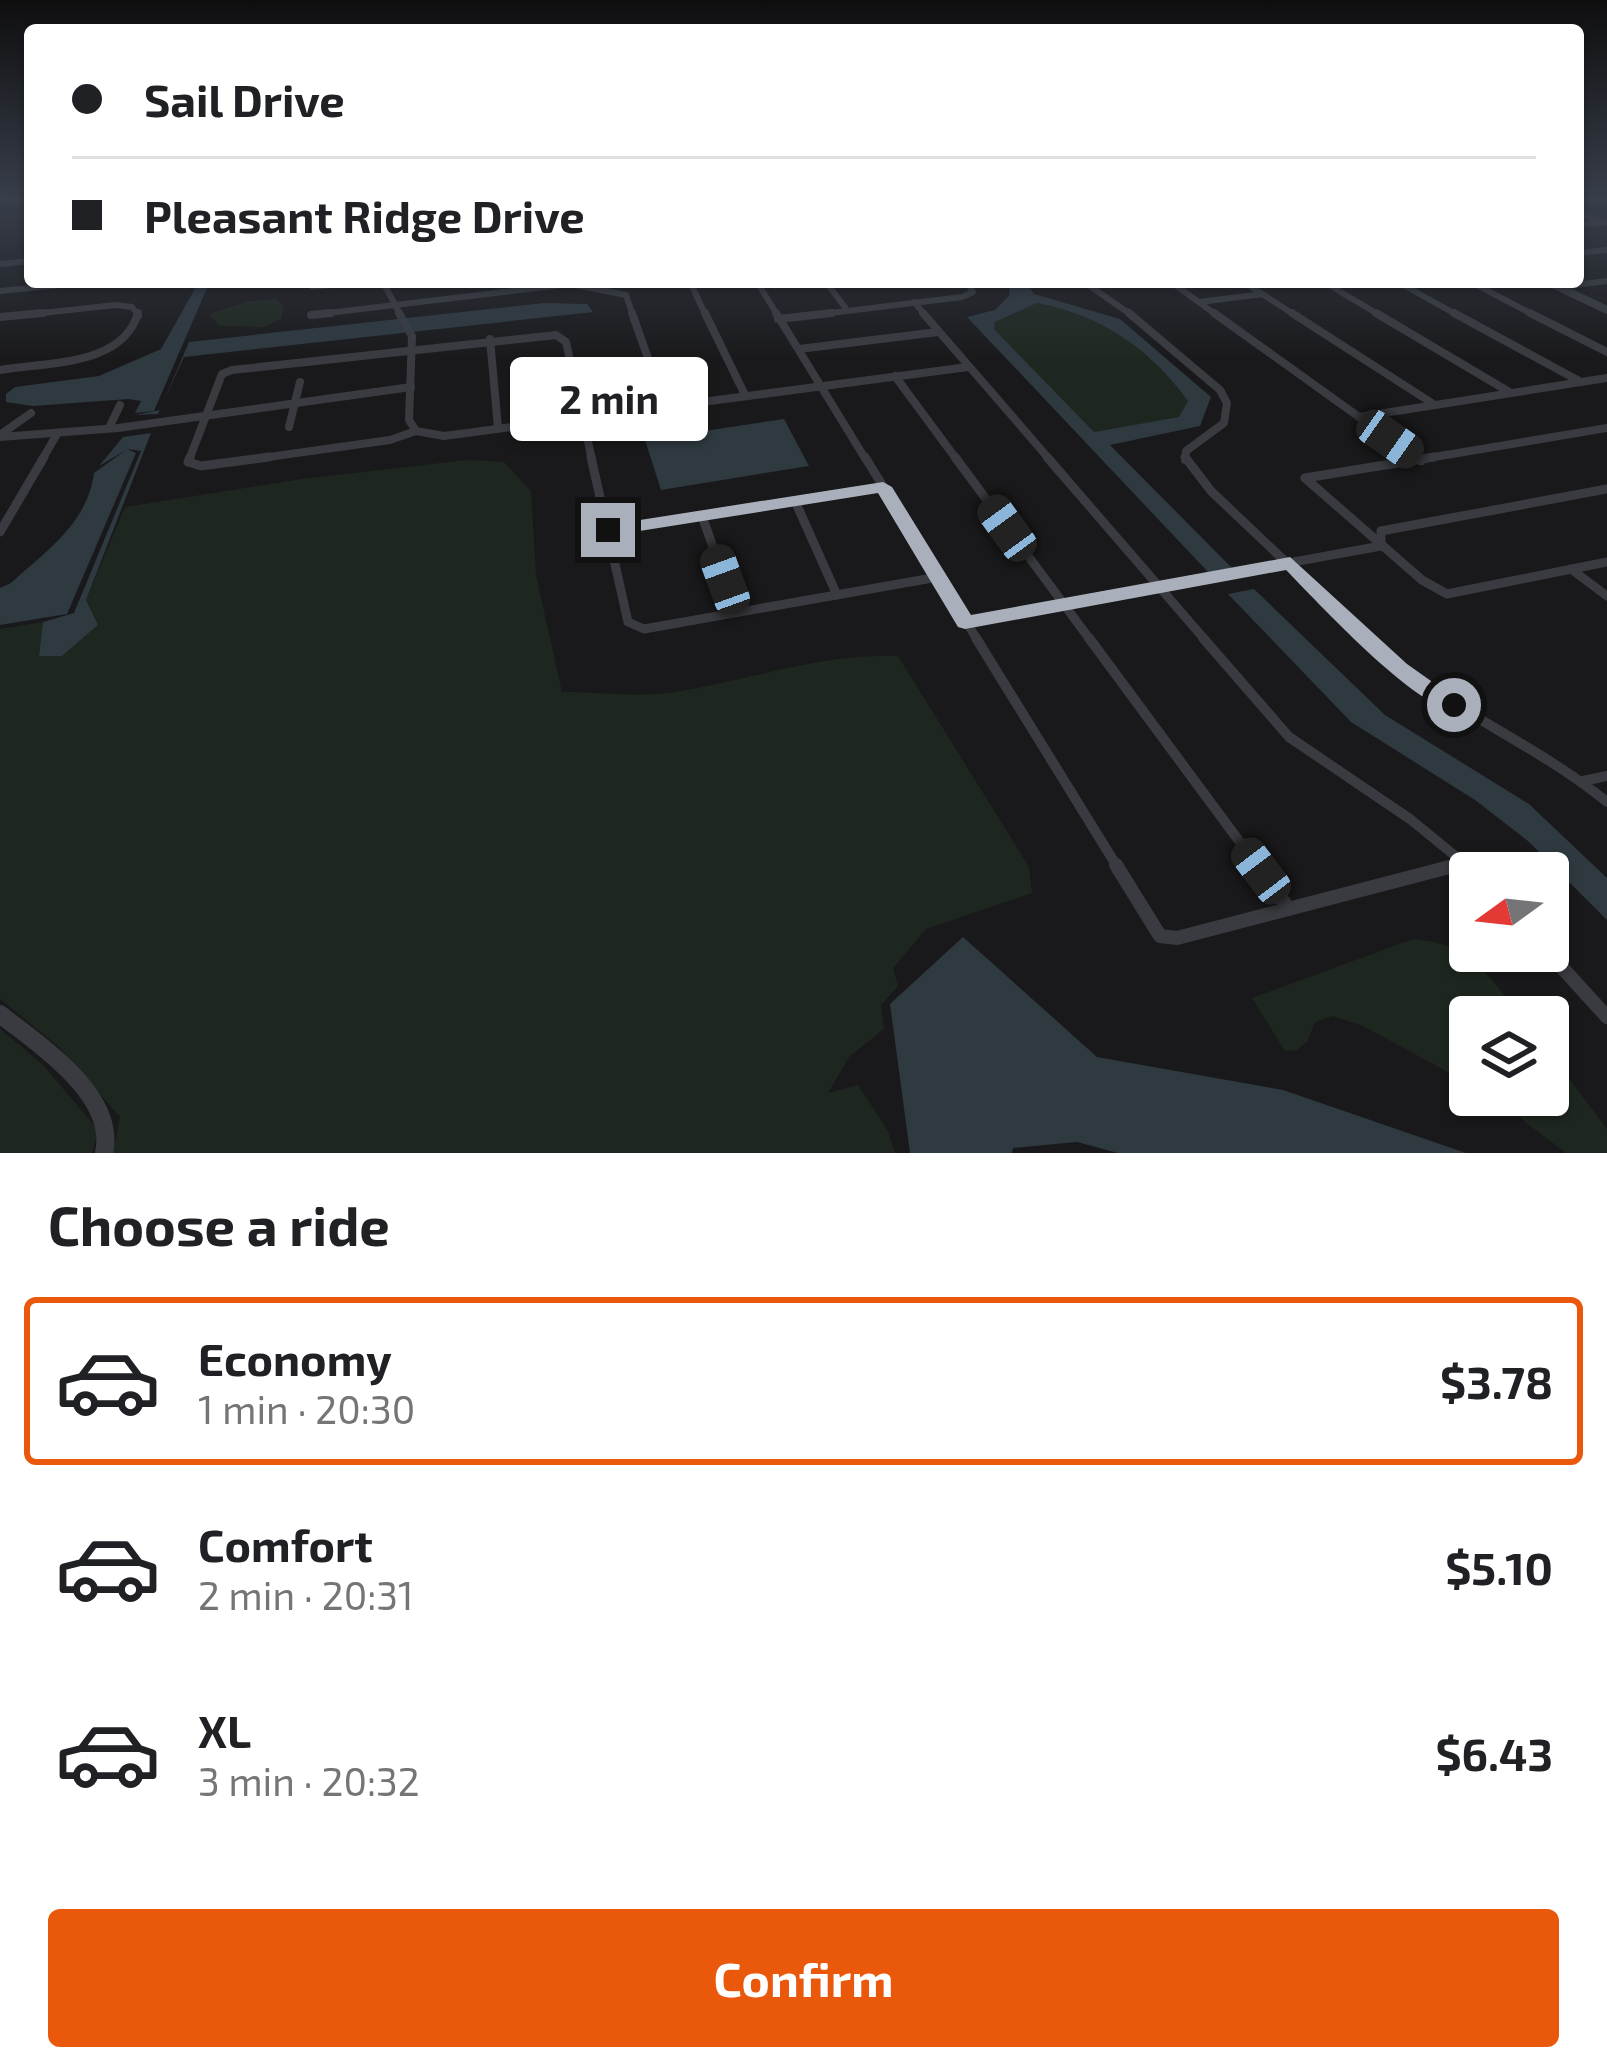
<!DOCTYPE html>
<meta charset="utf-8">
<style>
body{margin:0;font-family:"Exo 2",sans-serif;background:#f2f2f2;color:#202124;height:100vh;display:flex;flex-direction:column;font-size:45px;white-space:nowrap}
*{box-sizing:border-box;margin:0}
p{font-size:39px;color:#757577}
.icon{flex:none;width:66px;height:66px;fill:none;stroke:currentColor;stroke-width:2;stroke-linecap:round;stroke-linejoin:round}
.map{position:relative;height:1153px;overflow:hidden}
.panel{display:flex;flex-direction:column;background:#fff;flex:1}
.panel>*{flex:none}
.top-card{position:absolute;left:24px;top:24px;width:1560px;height:264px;border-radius:12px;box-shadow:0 3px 9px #0004;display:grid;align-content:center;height:264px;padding:0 48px;background:#fff}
.needle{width:78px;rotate:255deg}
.tools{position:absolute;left:1449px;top:852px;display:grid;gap:24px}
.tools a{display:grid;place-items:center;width:120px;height:120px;border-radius:12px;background:#fff;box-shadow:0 3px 9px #0004;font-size:60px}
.end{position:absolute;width:54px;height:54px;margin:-27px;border:15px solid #aab0bb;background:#111;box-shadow:0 0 0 6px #111}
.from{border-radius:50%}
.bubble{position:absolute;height:84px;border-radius:12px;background:#fff;box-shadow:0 3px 9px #0004;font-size:39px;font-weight:700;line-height:84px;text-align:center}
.car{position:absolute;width:36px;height:72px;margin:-36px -18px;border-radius:15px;box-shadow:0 0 9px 3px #0007;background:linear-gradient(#222 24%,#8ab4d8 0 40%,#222 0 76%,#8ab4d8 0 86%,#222 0)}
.top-card b{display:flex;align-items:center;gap:42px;height:114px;font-size:45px}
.top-card b+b{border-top:3px solid #e0e0e0}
.top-card i{width:30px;height:30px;background:#202124}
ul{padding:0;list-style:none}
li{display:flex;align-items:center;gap:36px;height:168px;margin:0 24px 18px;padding:0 24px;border:6px solid transparent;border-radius:12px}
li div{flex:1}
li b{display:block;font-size:45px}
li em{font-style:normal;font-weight:700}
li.selected{border-color:#ea580c}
li>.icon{width:108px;height:108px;stroke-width:1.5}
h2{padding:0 48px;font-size:54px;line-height:144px}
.action{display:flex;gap:24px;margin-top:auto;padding:24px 48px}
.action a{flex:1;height:138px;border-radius:12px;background:#ea580c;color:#fff;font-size:48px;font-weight:700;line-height:138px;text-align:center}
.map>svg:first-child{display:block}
</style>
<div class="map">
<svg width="1607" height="1153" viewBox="0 0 1607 1153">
<rect width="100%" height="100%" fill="#19191b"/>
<!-- green -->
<g fill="#1e271f">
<path d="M 276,299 L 284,307 L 281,319 L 264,327 L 219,326 L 209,314 L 250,301 Z"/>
<path d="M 1037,303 C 1102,315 1148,347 1188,401 L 1179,418 L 1094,432 L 993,329 L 995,322 Z"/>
<path d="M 467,460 L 504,462 L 531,491 L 536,575 L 562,692 C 598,692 639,698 675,692 C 751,680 820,653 898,656 L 1029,867 L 1032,893 L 926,929 L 893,968 L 898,986 L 881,1005 L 884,1029 L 849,1057 L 828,1093 L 858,1085 L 888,1131 L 895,1153 L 113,1153 L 120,1117 L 59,1047 L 0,999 L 0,629 L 43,622 L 39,656 L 62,656 L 98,625 L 86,600 L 125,507 L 302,479 Z"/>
<path d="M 1413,939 C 1472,944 1486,974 1522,1017 L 1470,1017 L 1470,1084 L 1363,1026 L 1333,1016 L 1315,1022 L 1307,1042 L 1297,1050 L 1285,1051 L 1252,998 Z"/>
<path d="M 0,1029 L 43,1065 L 98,1130 L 92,1153 L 0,1153 Z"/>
<path d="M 1548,1051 L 1607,1129 L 1607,1153 L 1566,1153 L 1490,1095 L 1548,1095 Z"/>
</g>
<!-- water -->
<g fill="#2e3940" fill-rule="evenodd">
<path d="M 1010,282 L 1026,282 L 1034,294 L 1120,319 L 1211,397 L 1200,426 L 1110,445 L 1233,569 L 1208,572 L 967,317 L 995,310 L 1009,296 ZM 1037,303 C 1101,315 1149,348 1188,401 L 1179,417 L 1094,432 L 994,329 L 995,322 Z"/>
<path d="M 196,287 L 207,288 L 154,411 L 135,413 L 141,401 L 129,399 L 33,406 L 6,402 L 6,394 L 15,387 L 99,376 L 161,349 Z"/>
<path d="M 544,303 L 587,304 L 593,312 L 184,357 L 158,414 L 135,415 L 160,410 L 189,342 Z"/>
<path d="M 784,419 L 809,466 L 661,490 L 645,440 Z"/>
<path d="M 151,433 L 86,600 L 98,625 L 62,656 L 39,656 L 43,622 L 74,613 L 141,451 L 127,449 L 136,453 L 67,614 L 0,625 L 0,588 L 11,583 C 47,550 87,524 94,473 L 126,450 L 99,466 L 123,437 Z"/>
<path d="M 1254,589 L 1385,715 L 1529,804 L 1607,878 L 1607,920 L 1528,841 L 1475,800 L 1351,722 L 1228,594 Z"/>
<path d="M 963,937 L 1097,1057 L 1283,1090 L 1466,1153 L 1118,1153 L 1077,1142 L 1013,1148 L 1012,1153 L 910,1153 L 890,1004 Z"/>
</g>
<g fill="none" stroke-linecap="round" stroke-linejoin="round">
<!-- minor-far4 -->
<g stroke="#393b40" stroke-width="6">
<path d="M 1578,212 L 1601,222"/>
<path d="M 1578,225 L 1607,222"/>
<path d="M 1578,253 L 1607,250"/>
<path d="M 0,264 L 30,261"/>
<path d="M 383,282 L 401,316"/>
<path d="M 690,282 L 706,316"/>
<path d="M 757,282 L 778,316"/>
<path d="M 826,282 L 847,310"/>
<path d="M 1084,282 L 1133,316"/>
<path d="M 1171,282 L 1218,316"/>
<path d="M 1244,282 L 1296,316"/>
<path d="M 1324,282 L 1381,316"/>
<path d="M 1398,282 L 1459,316"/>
<path d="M 1471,282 L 1536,316"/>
<path d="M 312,287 L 363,282"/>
<path d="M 1560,287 L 1607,281"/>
<path d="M 0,291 L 92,282"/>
<path d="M 914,302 L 926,316"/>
<path d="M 1199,302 L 1263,294"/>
<path d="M 311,315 L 571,284 L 626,295 L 633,316"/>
<path d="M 14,316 L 116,305 L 132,307 L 139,316"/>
<path d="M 806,316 L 962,297 L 973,292 L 967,282"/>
</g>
<!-- minor-far3 -->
<g stroke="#393b40" stroke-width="8">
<path d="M 399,313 L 412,336 L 409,420 L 416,431"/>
<path d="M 632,313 L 665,406"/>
<path d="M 705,313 L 745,395"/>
<path d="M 776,313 L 866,460"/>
<path d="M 923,313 L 1050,460"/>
<path d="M 1129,313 L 1220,390 L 1227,403 L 1224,423 L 1186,451 L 1185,460"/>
<path d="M 1214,313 L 1419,460"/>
<path d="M 1292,313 L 1435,405"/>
<path d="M 1376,313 L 1511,393"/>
<path d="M 1454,313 L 1581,382"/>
<path d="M 1530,313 L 1607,352"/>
<path d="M 311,315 L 331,313"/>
<path d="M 0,317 L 43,313"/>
<path d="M 778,319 L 832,313"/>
<path d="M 490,339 L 498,428"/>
<path d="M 799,349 L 938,332"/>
<path d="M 0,370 C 48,362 123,366 138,313"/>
<path d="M 895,376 L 957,460"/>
<path d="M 1359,417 L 1607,378"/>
<path d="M 289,427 L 300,382"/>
<path d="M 109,428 L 120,405"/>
<path d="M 416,431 L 444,436 L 968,367"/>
<path d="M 0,435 L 31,413"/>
<path d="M 0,437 L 118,428 L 411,387"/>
<path d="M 42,460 L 57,434"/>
<path d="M 189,460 L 222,374 L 232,370 L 556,335 L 566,342 L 592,460"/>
<path d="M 247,460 L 390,440 L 416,431"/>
<path d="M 1416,460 L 1607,428"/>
</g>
<!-- minor-far2 -->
<g stroke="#393b40" stroke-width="9">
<path d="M 190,457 L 188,462 L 201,466 L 269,457"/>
<path d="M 591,457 L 628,622 L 644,629 L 938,577"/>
<path d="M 865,457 L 978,641"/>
<path d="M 955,457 L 1091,641"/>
<path d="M 1047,457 L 1206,641"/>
<path d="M 1185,457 L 1211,491 L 1369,641"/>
<path d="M 1415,457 L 1421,461"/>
<path d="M 1305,478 L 1422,580 L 1447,594 L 1607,562"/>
<path d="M 1305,478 L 1434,457"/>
<path d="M 795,501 L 837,595"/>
<path d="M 702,516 L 736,612"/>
<path d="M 609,530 L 883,487"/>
<path d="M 0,532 L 44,457"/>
<path d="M 1571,569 L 1607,596"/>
<path d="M 965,622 L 1381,546 L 1381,531 L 1607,489"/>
</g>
<!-- minor-far1 -->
<g stroke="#393b40" stroke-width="10">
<path d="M 976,638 L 1118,868"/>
<path d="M 1089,638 L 1259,868"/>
<path d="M 1203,638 L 1289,737 L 1410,819 L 1470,868"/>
<path d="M 1366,638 C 1438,706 1531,740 1607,802"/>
<path d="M 1583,781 L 1607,776"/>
<path d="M 1445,868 L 1466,863"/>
</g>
<!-- minor -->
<g stroke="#393b40" stroke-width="14">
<path d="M 1116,865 L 1160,936 L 1177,938 L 1457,865"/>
<path d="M 1257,865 L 1289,909"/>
<path d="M 1467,865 L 1475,873"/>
<path d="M 1547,951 L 1607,1017"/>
</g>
<!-- tertiary-far1 -->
<path stroke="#393b40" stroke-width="8" d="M 1548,282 L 1607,310"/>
<!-- tertiary -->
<path stroke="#393b40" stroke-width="18" d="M 0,1014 C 40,1046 117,1095 104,1153"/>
</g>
<!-- sky -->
<linearGradient id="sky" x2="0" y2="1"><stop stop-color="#0e0e0f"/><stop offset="0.55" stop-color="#383e4a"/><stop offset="1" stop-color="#383e4a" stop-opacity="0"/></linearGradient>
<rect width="1607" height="361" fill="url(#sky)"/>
<!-- route -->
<path fill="#aab0bb" d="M 883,482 L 892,487 L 971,615 L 1290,557 L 1407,664 L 1465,705 L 1462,711 C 1424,719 1315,599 1286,570 L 965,629 L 958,627 L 878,493 L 608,536 L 599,530 L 608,525 Z"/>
</svg>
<div class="tools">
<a><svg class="needle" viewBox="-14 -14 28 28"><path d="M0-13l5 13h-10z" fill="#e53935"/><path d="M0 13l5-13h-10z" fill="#757577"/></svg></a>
<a><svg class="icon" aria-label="layers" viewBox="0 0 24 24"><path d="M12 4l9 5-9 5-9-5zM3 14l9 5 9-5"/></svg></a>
</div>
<i class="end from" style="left:1454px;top:705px"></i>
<i class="end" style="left:608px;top:530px"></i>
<div class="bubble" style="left:510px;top:357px;width:198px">2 min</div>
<i class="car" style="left:1390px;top:439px;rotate:125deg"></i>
<i class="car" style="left:1007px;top:528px;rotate:324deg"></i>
<i class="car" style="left:725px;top:580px;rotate:340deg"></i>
<i class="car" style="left:1261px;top:871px;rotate:323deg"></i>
<div class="top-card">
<b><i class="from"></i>Sail Drive</b>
<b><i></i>Pleasant Ridge Drive</b>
</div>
</div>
<section class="panel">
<h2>Choose a ride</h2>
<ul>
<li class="selected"><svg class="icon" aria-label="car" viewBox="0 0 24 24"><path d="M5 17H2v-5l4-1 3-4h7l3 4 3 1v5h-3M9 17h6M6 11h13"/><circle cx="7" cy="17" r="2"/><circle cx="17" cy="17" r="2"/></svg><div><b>Economy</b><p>1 min · 20:30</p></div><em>$3.78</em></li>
<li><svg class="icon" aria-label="car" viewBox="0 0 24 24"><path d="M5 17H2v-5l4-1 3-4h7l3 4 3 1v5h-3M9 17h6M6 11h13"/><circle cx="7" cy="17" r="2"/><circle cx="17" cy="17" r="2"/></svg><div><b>Comfort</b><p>2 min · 20:31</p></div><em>$5.10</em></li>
<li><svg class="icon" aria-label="car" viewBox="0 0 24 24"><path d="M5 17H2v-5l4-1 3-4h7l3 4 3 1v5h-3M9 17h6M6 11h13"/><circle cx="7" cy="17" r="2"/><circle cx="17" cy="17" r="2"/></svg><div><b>XL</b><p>3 min · 20:32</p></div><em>$6.43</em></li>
</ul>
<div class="action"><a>Confirm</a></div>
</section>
